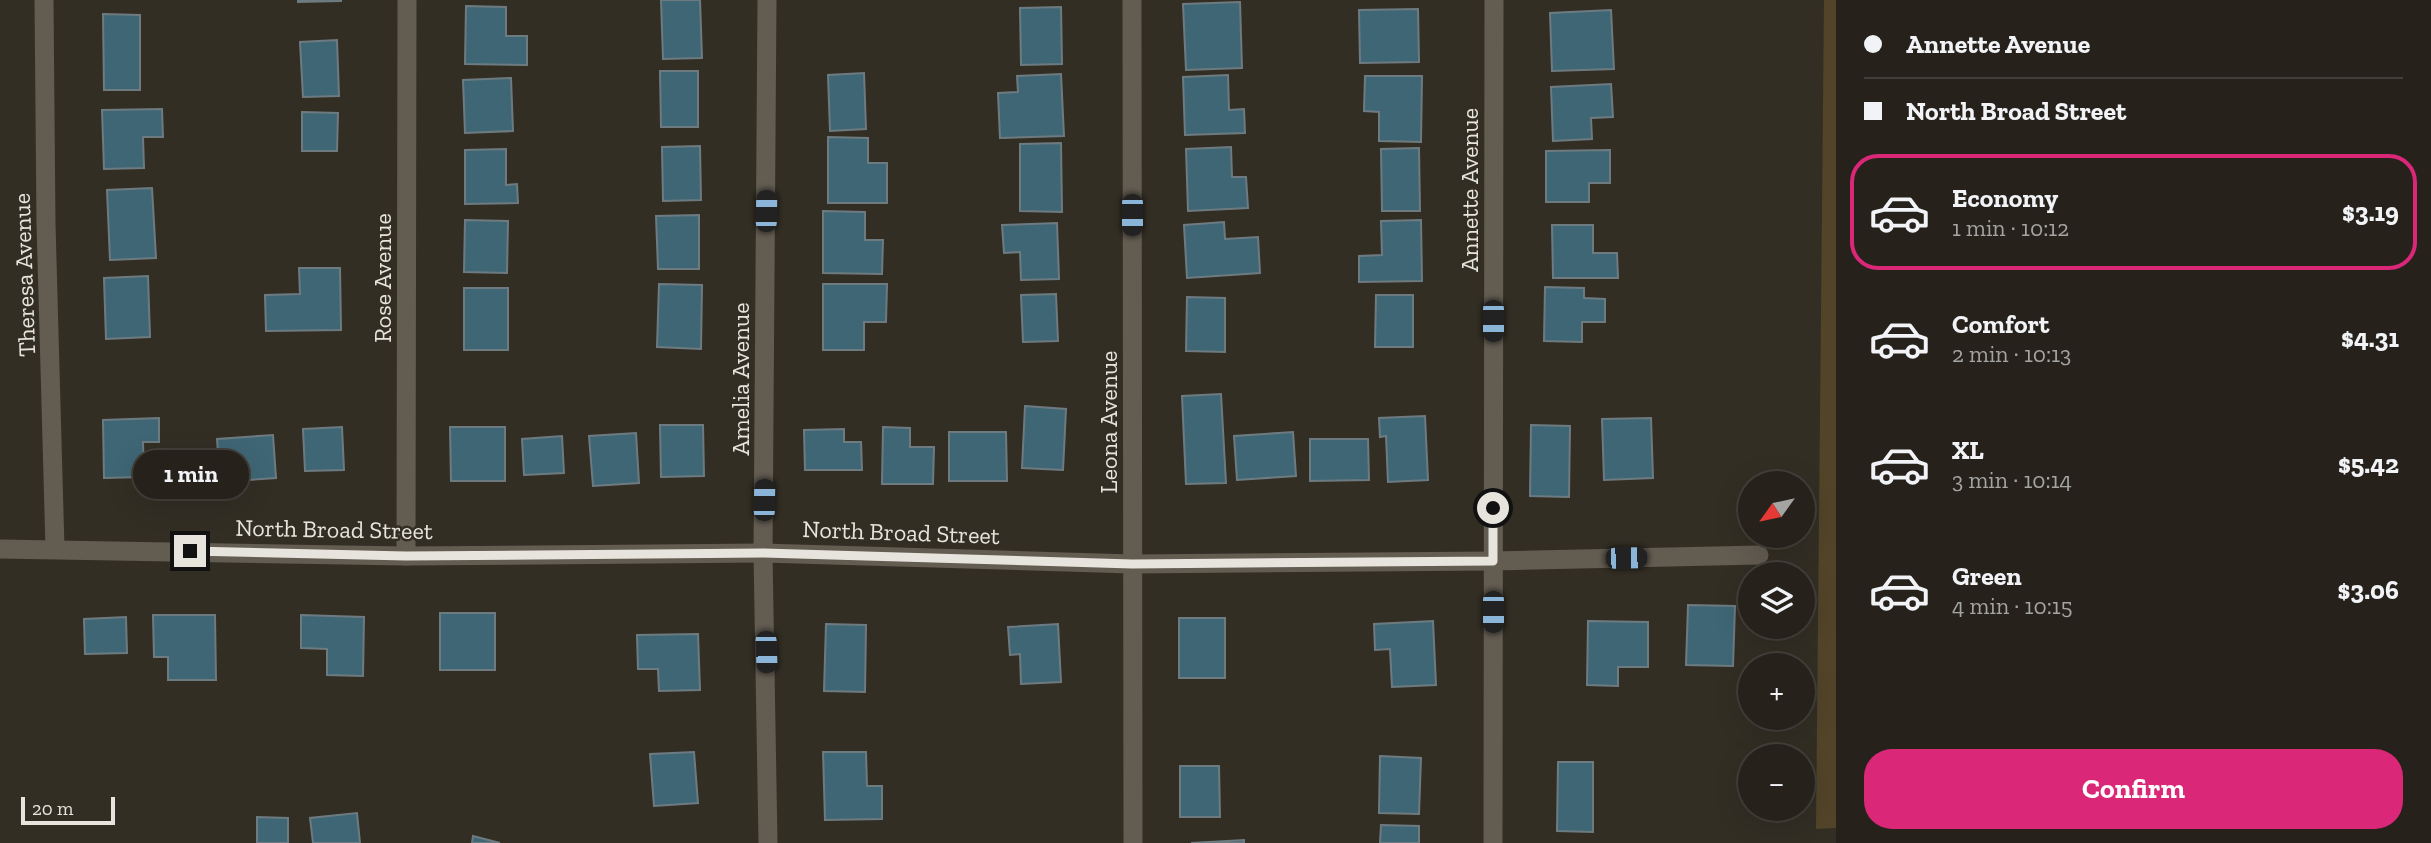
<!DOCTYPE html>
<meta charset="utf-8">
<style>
body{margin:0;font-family:"Zilla Slab",serif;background:#322f28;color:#f1f3f6;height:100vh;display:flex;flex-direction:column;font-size:26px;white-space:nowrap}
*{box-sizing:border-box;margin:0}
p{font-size:23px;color:#a4a4a3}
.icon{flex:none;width:38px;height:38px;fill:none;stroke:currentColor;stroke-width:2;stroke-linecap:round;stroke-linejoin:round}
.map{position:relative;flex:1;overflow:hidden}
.sheet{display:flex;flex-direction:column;background:#26221b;width:595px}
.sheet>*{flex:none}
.banner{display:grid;align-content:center;height:154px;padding:0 28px;background:#26221b}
.needle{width:46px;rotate:237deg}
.controls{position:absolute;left:1738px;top:471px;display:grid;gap:14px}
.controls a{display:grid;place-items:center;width:77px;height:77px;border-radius:50%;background:#26221b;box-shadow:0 7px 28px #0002,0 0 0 2px #423f3a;font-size:35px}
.scale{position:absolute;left:21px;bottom:18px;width:94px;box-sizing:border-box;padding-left:7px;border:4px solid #e7e4dd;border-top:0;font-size:19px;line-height:24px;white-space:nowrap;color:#e7e4dd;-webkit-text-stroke:5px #332e24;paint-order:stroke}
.end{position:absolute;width:32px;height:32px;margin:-16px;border:9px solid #e7e4dd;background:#111;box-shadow:0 0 0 4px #111}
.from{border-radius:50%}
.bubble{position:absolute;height:49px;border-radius:24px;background:#26221b;box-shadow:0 7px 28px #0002,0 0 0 2px #423f3a;font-size:23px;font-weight:800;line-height:49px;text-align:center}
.car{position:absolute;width:21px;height:42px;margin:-21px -10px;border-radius:9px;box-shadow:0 0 5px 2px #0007;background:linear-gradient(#222 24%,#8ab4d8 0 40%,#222 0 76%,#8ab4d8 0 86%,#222 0)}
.banner b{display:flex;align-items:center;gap:24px;height:66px;font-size:26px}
.banner b+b{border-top:2px solid #423f3a}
.banner i{width:18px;height:18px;background:#f1f3f6}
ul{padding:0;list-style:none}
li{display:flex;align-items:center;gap:21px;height:116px;margin:0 14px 10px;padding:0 14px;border:4px solid transparent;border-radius:28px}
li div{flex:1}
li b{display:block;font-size:26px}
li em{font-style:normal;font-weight:800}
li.selected{border-color:#db2777}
li>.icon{width:63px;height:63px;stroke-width:1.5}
.button{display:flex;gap:14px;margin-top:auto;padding:14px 28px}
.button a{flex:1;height:80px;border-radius:28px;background:#db2777;color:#fff;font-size:28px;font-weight:800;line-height:80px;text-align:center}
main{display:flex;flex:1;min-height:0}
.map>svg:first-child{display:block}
</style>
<main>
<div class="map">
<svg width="1836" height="843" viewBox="0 0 1836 843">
<rect width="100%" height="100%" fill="#332e24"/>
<!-- green -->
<path fill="#514429" d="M 1824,0 L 1836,0 L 1836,828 L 1816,829 Z"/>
<!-- building -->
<g fill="#3f6675" stroke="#6d7b80" stroke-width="2">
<path d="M 298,0 L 341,0 L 341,1 L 298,2 Z"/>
<path d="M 661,0 L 700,0 L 702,58 L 663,59 Z"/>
<path d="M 1240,2 L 1242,68 L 1186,70 L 1183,4 Z"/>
<path d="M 466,6 L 506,7 L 506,36 L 527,36 L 527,65 L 465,64 Z"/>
<path d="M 1061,7 L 1062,64 L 1021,65 L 1020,8 Z"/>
<path d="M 1418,9 L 1419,62 L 1360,63 L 1359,10 Z"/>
<path d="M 1611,10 L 1614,69 L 1552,71 L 1550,13 Z"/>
<path d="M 103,14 L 140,15 L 140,90 L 104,90 Z"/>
<path d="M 337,40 L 339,96 L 303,97 L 300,42 Z"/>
<path d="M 660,71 L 698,71 L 698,127 L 661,127 Z"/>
<path d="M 864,73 L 866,129 L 830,131 L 828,75 Z"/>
<path d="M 1061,74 L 1064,136 L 1000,138 L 998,93 L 1018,92 L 1017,76 Z"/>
<path d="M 1228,75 L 1229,110 L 1244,109 L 1245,133 L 1185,135 L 1183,77 Z"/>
<path d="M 1365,76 L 1422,76 L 1421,142 L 1379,141 L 1379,112 L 1364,111 Z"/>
<path d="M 511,78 L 513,131 L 465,133 L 463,80 Z"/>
<path d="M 1611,84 L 1613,117 L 1591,118 L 1592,139 L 1553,141 L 1551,87 Z"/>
<path d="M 162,109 L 163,137 L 143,137 L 144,168 L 104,169 L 102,110 Z"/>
<path d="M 302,112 L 338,113 L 337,151 L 302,151 Z"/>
<path d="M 828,137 L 868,138 L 868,163 L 887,163 L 887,203 L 828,203 Z"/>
<path d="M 1061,143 L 1062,212 L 1020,211 L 1020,144 Z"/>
<path d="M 700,146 L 701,200 L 663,201 L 662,147 Z"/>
<path d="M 1231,147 L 1232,177 L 1246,177 L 1248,208 L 1188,211 L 1186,149 Z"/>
<path d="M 1419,148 L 1420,211 L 1382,211 L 1381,149 Z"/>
<path d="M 506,149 L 506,185 L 517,184 L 518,203 L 465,204 L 465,150 Z"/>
<path d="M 1610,150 L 1610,183 L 1589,183 L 1589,202 L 1546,202 L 1546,151 Z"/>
<path d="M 152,188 L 156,258 L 110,260 L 107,190 Z"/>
<path d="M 823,211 L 865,212 L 865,240 L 883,240 L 882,274 L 823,273 Z"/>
<path d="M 699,215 L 699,269 L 658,269 L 656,216 Z"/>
<path d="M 465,220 L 508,221 L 507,273 L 464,272 Z"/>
<path d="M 1421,220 L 1422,281 L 1359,282 L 1359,256 L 1382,255 L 1381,221 Z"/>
<path d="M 1224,222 L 1225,239 L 1258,237 L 1260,273 L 1187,278 L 1184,225 Z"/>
<path d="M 1057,223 L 1059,279 L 1021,280 L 1020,252 L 1004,253 L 1002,225 Z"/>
<path d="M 1552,225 L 1593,225 L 1593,253 L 1617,253 L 1618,278 L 1553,278 Z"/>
<path d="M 299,268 L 340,268 L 341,330 L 266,331 L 265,295 L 300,294 Z"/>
<path d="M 148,276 L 150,337 L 106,339 L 104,278 Z"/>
<path d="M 659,284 L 702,285 L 701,349 L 657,347 Z"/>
<path d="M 823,284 L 887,284 L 886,322 L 864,322 L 864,350 L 823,350 Z"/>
<path d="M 1545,287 L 1584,288 L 1584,298 L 1605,299 L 1605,322 L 1582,322 L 1582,342 L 1544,341 Z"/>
<rect x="464" y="288" width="44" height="62"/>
<path d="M 1056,294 L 1058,341 L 1023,342 L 1021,295 Z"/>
<path d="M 1376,295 L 1413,295 L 1413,347 L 1375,347 Z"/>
<path d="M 1187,297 L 1225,298 L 1225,352 L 1186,351 Z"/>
<path d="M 1221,394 L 1226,483 L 1186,484 L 1182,396 Z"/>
<path d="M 1025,406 L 1066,409 L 1063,470 L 1022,468 Z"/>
<path d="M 1425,416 L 1428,480 L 1388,482 L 1386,436 L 1380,437 L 1379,418 Z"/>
<path d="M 159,418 L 159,442 L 143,442 L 144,477 L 104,478 L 103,420 Z"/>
<path d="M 1651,418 L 1653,478 L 1604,480 L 1602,419 Z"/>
<path d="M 660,425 L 703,425 L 704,476 L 661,477 Z"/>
<path d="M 1531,425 L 1570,426 L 1569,497 L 1530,496 Z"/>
<path d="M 342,427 L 344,470 L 305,471 L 303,429 Z"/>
<path d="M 450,427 L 505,427 L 505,481 L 451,481 Z"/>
<path d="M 883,427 L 910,428 L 910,447 L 934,447 L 933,484 L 882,484 Z"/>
<path d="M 844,429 L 844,442 L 861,442 L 862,470 L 805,470 L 804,430 Z"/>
<path d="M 949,432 L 1006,432 L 1007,481 L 949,481 Z"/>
<path d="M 1293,432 L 1296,476 L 1237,480 L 1234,436 Z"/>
<path d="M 636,433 L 639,483 L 593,486 L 589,436 Z"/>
<path d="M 273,435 L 276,478 L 220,482 L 217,439 Z"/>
<path d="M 562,436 L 564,473 L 524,475 L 522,439 Z"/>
<path d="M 1310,439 L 1368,439 L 1369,480 L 1310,481 Z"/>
<path d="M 1688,605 L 1735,606 L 1733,666 L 1686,665 Z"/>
<rect x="440" y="613" width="55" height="57"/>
<path d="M 153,615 L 215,615 L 216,680 L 168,680 L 168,657 L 154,657 Z"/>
<path d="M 301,615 L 364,617 L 363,676 L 327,675 L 327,649 L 301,648 Z"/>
<path d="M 126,617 L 127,653 L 85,654 L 84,619 Z"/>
<rect x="1179" y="618" width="46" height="60"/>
<path d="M 1433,621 L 1436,685 L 1392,687 L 1390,649 L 1375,650 L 1374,624 Z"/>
<path d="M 1588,621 L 1648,622 L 1648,667 L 1618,667 L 1618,686 L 1587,685 Z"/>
<path d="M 826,624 L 866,625 L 865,692 L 824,691 Z"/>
<path d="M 1058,624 L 1061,682 L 1021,684 L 1020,654 L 1010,655 L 1008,627 Z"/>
<path d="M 698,634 L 700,690 L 659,691 L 658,669 L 638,669 L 637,635 Z"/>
<path d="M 694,752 L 698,803 L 654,806 L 650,754 Z"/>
<path d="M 823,752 L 866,752 L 867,786 L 882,786 L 882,819 L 825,820 Z"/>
<path d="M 1380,756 L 1421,758 L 1419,814 L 1379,813 Z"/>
<path d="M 1558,762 L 1593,762 L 1593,832 L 1557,831 Z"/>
<path d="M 1180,766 L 1219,766 L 1220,817 L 1180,817 Z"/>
<path d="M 357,813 L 360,843 L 313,843 L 310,818 Z"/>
<path d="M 257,817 L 288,818 L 288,843 L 257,843 Z"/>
<path d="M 1381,825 L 1419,826 L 1419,843 L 1380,843 Z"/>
<path d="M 473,836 L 500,843 L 472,843 Z"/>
<path d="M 1244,840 L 1244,843 L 1191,843 Z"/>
</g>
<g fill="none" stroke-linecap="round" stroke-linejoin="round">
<!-- minor -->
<g stroke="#625c51" stroke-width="19">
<path d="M 44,0 L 46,224 L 55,549"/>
<path d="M 767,0 L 763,553 L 768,843"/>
<path d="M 1132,0 L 1133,843"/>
<path d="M 0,549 L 406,556 L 763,553 L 1132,564 L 1493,561 L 1759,555"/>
<path d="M 406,556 L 407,0"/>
<path d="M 1493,843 L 1494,0"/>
</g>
</g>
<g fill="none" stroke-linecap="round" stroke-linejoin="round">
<!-- route -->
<path stroke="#e7e4dd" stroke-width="9" d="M 190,551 L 406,556 L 764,553 L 1132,564 L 1493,561 L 1493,508"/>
</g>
<g text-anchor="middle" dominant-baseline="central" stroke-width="5" stroke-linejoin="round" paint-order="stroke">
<!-- street labels -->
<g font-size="24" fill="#e7e4dd" stroke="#332e24">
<text transform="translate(1469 190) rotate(-90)">Annette Avenue</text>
<text transform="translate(24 275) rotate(-92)">Theresa Avenue</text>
<text transform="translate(382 278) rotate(-90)">Rose Avenue</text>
<text transform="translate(740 379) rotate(-90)">Amelia Avenue</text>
<text transform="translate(1108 422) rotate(-90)">Leona Avenue</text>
<text transform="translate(334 529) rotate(1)">North Broad Street</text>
<text transform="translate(901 532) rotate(2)">North Broad Street</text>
</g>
</g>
</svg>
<div class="controls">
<a><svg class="needle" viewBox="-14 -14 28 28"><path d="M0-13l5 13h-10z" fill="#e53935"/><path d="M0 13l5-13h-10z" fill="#a4a4a3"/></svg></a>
<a><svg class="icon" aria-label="layers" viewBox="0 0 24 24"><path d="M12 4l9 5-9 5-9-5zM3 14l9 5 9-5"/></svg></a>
<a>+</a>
<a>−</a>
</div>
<div class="scale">20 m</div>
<i class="end from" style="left:1493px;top:508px"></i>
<i class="end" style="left:190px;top:551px"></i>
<div class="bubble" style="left:133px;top:450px;width:116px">1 min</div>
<i class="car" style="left:766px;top:211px;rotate:1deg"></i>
<i class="car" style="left:1132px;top:215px;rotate:180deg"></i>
<i class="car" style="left:1493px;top:321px;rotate:180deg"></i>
<i class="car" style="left:764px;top:500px;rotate:1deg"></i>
<i class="car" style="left:1626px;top:558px;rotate:89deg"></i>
<i class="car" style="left:1493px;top:612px;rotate:180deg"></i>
<i class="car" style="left:766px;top:652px;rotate:178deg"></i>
</div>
<section class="sheet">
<div class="banner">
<b><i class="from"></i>Annette Avenue</b>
<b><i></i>North Broad Street</b>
</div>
<ul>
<li class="selected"><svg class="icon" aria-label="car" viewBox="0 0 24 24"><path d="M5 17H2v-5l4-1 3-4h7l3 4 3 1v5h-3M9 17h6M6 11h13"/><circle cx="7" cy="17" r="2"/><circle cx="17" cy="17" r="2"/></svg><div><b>Economy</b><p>1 min · 10:12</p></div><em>$3.19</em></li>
<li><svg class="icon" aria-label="car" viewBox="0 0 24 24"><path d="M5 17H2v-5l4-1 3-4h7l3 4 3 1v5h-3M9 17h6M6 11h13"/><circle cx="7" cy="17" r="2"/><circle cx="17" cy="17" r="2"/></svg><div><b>Comfort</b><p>2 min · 10:13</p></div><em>$4.31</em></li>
<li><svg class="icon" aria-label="car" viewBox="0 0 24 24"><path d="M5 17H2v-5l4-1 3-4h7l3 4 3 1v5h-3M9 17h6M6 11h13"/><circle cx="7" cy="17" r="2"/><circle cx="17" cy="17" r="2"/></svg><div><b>XL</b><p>3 min · 10:14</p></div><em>$5.42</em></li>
<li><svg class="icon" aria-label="car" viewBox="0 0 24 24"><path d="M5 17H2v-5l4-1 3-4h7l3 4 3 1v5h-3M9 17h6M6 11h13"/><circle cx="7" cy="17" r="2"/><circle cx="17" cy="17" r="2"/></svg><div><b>Green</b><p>4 min · 10:15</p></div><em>$3.06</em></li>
</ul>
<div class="button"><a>Confirm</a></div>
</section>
</main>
